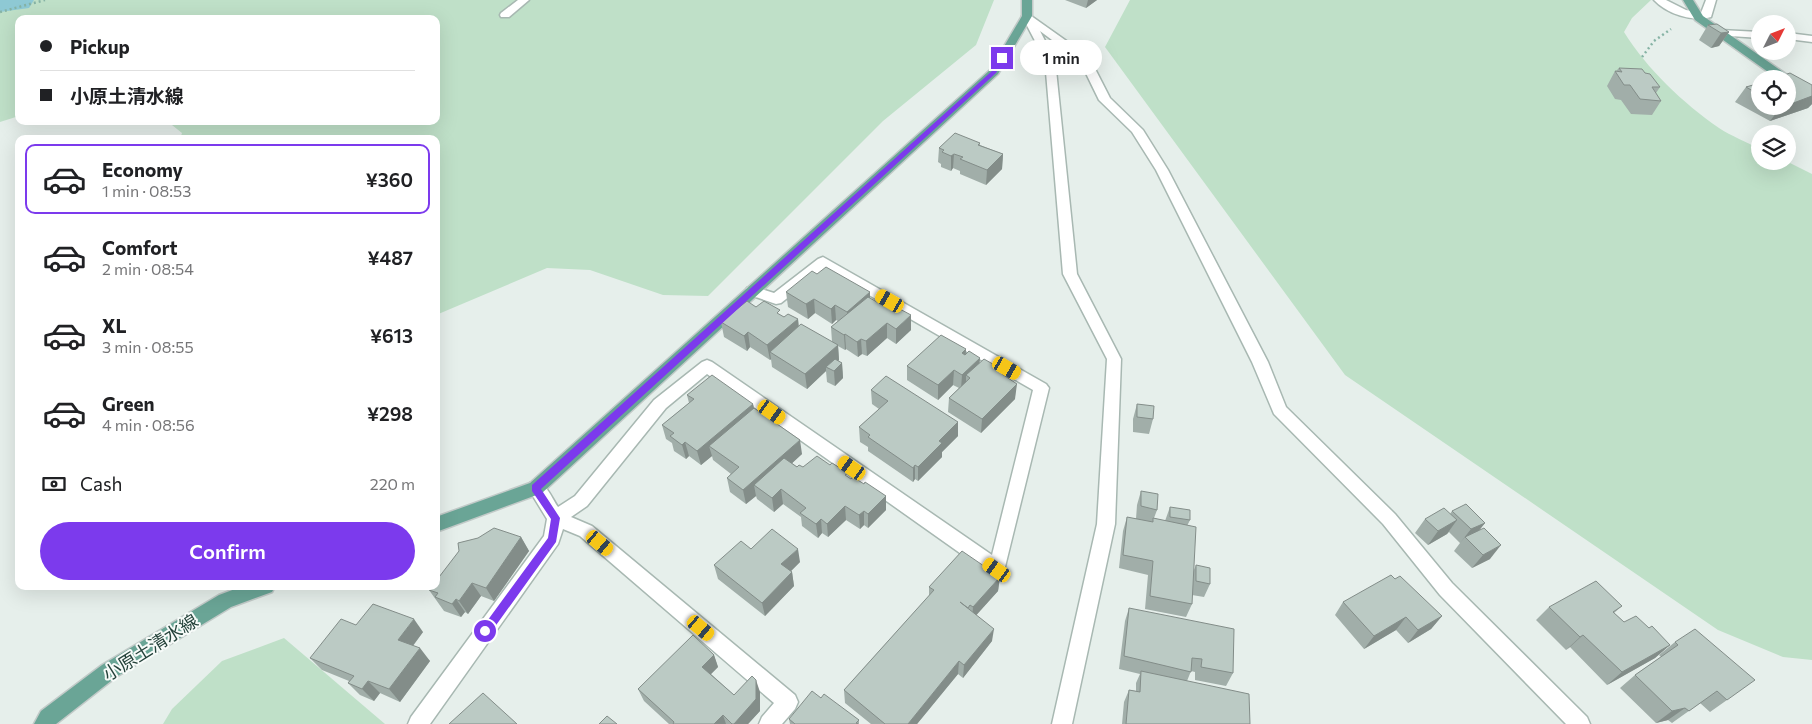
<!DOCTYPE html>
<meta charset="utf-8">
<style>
body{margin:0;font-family:Commissioner,"Noto Sans JP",sans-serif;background:#f6f6f6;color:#202124;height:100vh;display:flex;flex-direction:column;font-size:19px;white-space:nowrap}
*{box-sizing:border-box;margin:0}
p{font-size:16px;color:#757577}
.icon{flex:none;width:28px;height:28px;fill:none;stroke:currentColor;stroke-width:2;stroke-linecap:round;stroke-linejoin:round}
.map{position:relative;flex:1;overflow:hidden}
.panel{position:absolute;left:15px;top:135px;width:425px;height:455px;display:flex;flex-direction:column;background:#fff;border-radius:10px;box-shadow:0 5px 20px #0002}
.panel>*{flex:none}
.hud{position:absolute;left:15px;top:15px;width:425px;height:110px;border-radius:10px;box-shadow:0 5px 20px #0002;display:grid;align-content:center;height:110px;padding:0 25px;background:#fff}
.needle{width:32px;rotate:48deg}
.tools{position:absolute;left:1751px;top:15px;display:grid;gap:10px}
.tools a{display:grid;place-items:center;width:45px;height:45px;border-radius:50%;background:#fff;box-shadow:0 5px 20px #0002;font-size:25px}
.end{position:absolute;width:22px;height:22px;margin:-11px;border:6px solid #7c3aed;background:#fff;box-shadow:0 0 0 2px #fff}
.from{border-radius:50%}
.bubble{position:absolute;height:35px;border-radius:18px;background:#fff;box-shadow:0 5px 20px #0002;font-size:16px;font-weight:600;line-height:35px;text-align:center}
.car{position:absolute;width:15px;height:30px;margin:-15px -8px;border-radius:6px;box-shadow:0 0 4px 1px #0007;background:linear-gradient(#f5c518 24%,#345 0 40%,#f5c518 0 76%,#345 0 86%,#f5c518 0)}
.hud b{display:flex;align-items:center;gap:18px;height:48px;font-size:19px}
.hud b+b{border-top:1px solid #e0e0e0}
.hud i{width:12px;height:12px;background:#202124}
ul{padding:9px 0 0;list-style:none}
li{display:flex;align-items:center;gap:15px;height:70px;margin:0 10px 8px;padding:0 15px;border:2px solid transparent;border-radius:10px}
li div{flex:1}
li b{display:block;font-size:19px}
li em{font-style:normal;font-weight:600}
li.on{border-color:#7c3aed}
li>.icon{width:45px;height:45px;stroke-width:1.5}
.pay{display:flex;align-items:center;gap:12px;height:55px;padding:0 25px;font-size:19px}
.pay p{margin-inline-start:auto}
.button{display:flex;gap:10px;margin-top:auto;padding:10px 25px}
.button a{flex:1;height:58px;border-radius:30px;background:#7c3aed;color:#fff;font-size:20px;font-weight:600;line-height:58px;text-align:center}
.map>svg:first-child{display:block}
</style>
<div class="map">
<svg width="1812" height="724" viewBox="0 0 1812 724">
<rect width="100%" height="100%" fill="#e6efeb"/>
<!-- green -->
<g fill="#bfe0c8">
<path d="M 0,0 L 994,0 L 976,45 L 883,121 L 708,296 L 663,295 L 590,270 L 547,268 L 436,315 L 436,139 L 180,139 L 182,133 L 167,121 L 436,121 L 436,19 L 19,19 L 19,116 L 0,122 Z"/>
<path d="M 1130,0 L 1651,0 L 1632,18 L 1624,32 C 1647,69 1683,103 1719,128 C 1731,136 1747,142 1760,149 L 1760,161 L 1786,161 L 1812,174 L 1812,660 L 1783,657 L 1718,630 L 1345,375 L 1105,47 Z"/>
<path d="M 284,638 L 385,724 L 163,724 L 172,709 L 222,661 Z"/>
</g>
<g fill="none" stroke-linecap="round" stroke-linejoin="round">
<!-- river -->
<path fill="#8ec9d4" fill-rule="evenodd" d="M 0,0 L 34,0 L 29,8 L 0,12 Z"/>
<defs>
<g id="minor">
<path d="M 518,0 L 529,0 L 509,17 L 501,17 L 500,15 L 501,13 Z"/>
<path d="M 1654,0 L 1666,0 L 1686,10 L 1701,13 L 1706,0 L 1716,0 L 1711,17 C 1692,22 1667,14 1654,0 Z"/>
<path d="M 1027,13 L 1089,57 L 1110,98 L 1143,130 L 1168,170 L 1268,362 L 1286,407 L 1395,514 L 1452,583 L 1587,717 L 1590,724 L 1566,724 L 1440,595 L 1383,524 L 1274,414 L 1252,362 L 1156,170 L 1132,132 L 1099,100 L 1080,61 L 1040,31 L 1055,60 L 1077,274 L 1121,359 L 1115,524 L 1072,724 L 1052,724 L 1097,524 L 1107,359 L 1063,274 L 1045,60 L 1022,16 Z"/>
<path d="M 1720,30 L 1760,32 L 1760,38 L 1716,35 L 1715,33 L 1716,31 Z"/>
<path d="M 1788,33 L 1812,36 L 1812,42 L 1788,39 Z"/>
<path d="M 823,257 L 1046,384 L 1049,388 L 1003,575 L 997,577 L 991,575 L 707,374 L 666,408 L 587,506 L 571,517 L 592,526 L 795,695 L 798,702 L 795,709 L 782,724 L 759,724 L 762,717 L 774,703 L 580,536 L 563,529 L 558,544 L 430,724 L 408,724 L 411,717 L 544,536 L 547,519 L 528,488 L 530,483 C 545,478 551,497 558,507 L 575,496 L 654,400 L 702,362 L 707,360 L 712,362 L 992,555 L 1033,390 L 824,269 L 781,303 L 776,304 L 747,294 L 745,291 L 747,288 L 752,286 L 774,293 L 818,259 Z"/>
</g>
<g id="major">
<path d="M 1022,0 L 1032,0 L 1032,16 L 998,74 L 542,493 L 436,532 L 436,517 L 530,483 L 990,70 L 1022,16 Z"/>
<path d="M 1683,0 L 1693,0 L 1703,16 L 1790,77 L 1792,79 L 1790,81 L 1788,82 L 1788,79 L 1778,79 L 1695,20 Z"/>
<path d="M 243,586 L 275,586 L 272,592 L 231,607 L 116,677 L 56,724 L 34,724 L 41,711 L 102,665 L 219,595 Z"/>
</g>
</defs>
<!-- minor casing -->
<use href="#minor" stroke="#a8b8b2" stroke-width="3"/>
<!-- major casing -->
<use href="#major" stroke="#c2cac8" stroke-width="3"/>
<!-- path -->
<g stroke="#86b3a5" stroke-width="2.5" stroke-dasharray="2 3" stroke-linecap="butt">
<path d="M 0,12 L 45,0"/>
<path d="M 1642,57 L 1654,41 L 1671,29"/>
</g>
<!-- minor -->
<use href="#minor" fill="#fff" fill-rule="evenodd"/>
<!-- major -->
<use href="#major" fill="#6aa596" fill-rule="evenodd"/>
</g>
<!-- wall -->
<g fill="#a1aea9">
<path d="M 1065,0 L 1097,0 L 1086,8 Z"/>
<path d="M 1708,25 L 1729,32 L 1719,46 L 1711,48 L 1699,40 Z"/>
<path d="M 1619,68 L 1645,73 L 1660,87 L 1656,93 L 1661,101 L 1652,115 L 1631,114 L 1621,100 L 1615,99 L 1607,86 L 1615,71 L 1616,71 Z"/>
<path d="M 1760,83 L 1760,106 L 1788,106 L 1812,85 L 1812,104 L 1808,108 L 1770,121 L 1735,102 L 1746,87 Z"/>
<path d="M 980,143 L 980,145 L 1003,154 L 1002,169 L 986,185 L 960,174 L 960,171 L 953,168 L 951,171 L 941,167 L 941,164 L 938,162 L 939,148 Z"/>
<path d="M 817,274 L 870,292 L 870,298 L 911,330 L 896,344 L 887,338 L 867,356 L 862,354 L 858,357 L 846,349 L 845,350 L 838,346 L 839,360 L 838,361 L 842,363 L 843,378 L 835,386 L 827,382 L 826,371 L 807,389 L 772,367 L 771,359 L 770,360 L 750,347 L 747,351 L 724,337 L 721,322 L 756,307 L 781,316 L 784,317 L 798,319 L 799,327 L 832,342 L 831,327 L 838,321 L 836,320 L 832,324 L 815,313 L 808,319 L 788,307 L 786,292 Z"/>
<path d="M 966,349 L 966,354 L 980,363 L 1005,376 L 1015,399 L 981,433 L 948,412 L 949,398 L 959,388 L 953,385 L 938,400 L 907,380 L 907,366 Z"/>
<path d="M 871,390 L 958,422 L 958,436 L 942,452 L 942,457 L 918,481 L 915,479 L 913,482 L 868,451 L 868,447 L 860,442 L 859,427 L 879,409 L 872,404 Z"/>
<path d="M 687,395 L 753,404 L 754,408 L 802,454 L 792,463 L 797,467 L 803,467 L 848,477 L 886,510 L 868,528 L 864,525 L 860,529 L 846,520 L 828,537 L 822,533 L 818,538 L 802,526 L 801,517 L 783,504 L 774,512 L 757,499 L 756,496 L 746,504 L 730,492 L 727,478 L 731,474 L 713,460 L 712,456 L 701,465 L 689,456 L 686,459 L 674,451 L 672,443 L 666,439 L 662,425 L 689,403 Z"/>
<path d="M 1137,404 L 1153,419 L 1149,434 L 1133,432 L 1133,419 Z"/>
<path d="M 1141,491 L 1157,510 L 1154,518 L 1165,521 L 1170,507 L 1190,520 L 1187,526 L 1193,572 L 1196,565 L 1210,584 L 1204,597 L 1192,595 L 1192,604 L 1186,617 L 1145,609 L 1148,575 L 1119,568 L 1123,531 L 1127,517 L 1136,519 L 1137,505 Z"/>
<path d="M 1452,511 L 1485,523 L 1479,530 L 1490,559 L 1472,568 L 1454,551 L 1460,543 L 1449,532 L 1447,534 L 1428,545 L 1415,533 L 1425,519 L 1450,514 Z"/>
<path d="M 521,537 L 529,551 L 494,601 L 481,596 L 468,614 L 465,612 L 461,617 L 444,611 L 429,590 Z"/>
<path d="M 751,549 L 800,562 L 790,572 L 792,572 L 794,586 L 765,616 L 718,579 L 714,565 Z"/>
<path d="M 1000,577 L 998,591 L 976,615 L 992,641 L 963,678 L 958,674 L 917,724 L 871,724 L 845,703 L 844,690 L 929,596 L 929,587 Z"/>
<path d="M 1395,579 L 1442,616 L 1431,629 L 1408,643 L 1396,630 L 1364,649 L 1335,615 L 1343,602 Z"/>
<path d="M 1622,606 L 1614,613 L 1624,622 L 1649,628 L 1670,645 L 1655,658 L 1607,685 L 1570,647 L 1566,650 L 1536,620 L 1549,607 Z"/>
<path d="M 1129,608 L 1233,673 L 1226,686 L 1195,680 L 1195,672 L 1191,671 L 1187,681 L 1250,724 L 1122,724 L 1124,702 L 1129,690 L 1136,691 L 1136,683 L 1140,674 L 1119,669 L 1125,621 Z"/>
<path d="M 356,625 L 423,632 L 413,646 L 430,661 L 400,702 L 380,693 L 374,701 L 360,695 L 348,683 L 349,681 L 322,670 L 310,658 Z"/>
<path d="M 1675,642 L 1727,700 L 1710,712 L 1700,703 L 1672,723 L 1668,720 L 1656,723 L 1620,688 L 1635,675 L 1661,657 L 1659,655 Z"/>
<path d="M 714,655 L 718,667 L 711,674 L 734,695 L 760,692 L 760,711 L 748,724 L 669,724 L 644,701 L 638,689 Z"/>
<path d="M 821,698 L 859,720 L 859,724 L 790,724 L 789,719 Z"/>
</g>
<!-- shaded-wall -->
<g fill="#838d89">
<path d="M 1088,0 L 1097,0 L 1086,8 Z"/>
<path d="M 1729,32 L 1719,46 L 1711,48 L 1721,33 Z"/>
<path d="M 1812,95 L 1812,104 L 1808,108 L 1770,121 L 1781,107 L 1788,106 L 1788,105 Z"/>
<path d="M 954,154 L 953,168 L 951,171 L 951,156 Z"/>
<path d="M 1003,154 L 1002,169 L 986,185 L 987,170 Z"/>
<path d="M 870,292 L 870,307 L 848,327 L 847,312 Z"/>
<path d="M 814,299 L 815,313 L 808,319 L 806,304 Z"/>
<path d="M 835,305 L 836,320 L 832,324 L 831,309 Z"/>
<path d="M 911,315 L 911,330 L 896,344 L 896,329 Z"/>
<path d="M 798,319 L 799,334 L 770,352 L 771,359 L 770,360 L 767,345 Z"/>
<path d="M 887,323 L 887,338 L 867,356 L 866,341 Z"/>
<path d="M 748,332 L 750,347 L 747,351 L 744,336 Z"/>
<path d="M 845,334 L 846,349 L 845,350 L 844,335 Z"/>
<path d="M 861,339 L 862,354 L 858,357 L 857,342 Z"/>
<path d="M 838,345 L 839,360 L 829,369 L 826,367 L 826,371 L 807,389 L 805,374 Z"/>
<path d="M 966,349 L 965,364 L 962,353 Z"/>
<path d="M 980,358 L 979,372 L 966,375 L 966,385 L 961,389 L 962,375 Z"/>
<path d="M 842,363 L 843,378 L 835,386 L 834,371 Z"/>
<path d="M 954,370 L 953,385 L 938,400 L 938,385 Z"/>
<path d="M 1017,384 L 1015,399 L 981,433 L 982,419 Z"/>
<path d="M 753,404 L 756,419 L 709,446 L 712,456 L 701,465 L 697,451 Z"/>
<path d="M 958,422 L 958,436 L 942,452 L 942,457 L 918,481 L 918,467 L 939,441 Z"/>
<path d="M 800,440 L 802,454 L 762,491 L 754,485 L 756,496 L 746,504 L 743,490 Z"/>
<path d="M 685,442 L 689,456 L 686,459 L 682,445 Z"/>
<path d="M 915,465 L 915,479 L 913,482 L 913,468 Z"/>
<path d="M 781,489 L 783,504 L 774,512 L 772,498 Z"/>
<path d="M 886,496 L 886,510 L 868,528 L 868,514 Z"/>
<path d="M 845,506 L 846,520 L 828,537 L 827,524 Z"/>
<path d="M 864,511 L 864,525 L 860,529 L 859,515 Z"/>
<path d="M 821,519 L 822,533 L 818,538 L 816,524 Z"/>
<path d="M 1457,520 L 1447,534 L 1428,545 L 1438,531 Z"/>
<path d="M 1485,523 L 1474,537 L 1465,537 L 1460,543 L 1471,529 Z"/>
<path d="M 521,537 L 529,551 L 494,601 L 486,588 Z"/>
<path d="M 1501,545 L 1490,559 L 1472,568 L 1483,555 Z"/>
<path d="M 798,549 L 800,562 L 784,578 L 781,564 Z"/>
<path d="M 792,572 L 794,586 L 765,616 L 762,603 Z"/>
<path d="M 1000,577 L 998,591 L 972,620 L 973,607 Z"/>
<path d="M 472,583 L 481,596 L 468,614 L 459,601 Z"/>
<path d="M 456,599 L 465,612 L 461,617 L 452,604 Z"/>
<path d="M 1442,616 L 1431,629 L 1408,643 L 1418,630 Z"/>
<path d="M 1406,617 L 1396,630 L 1364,649 L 1374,636 Z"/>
<path d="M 414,619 L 423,632 L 408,652 L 398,640 Z"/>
<path d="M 994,629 L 992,641 L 963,678 L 964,665 Z"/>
<path d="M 1583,635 L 1570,647 L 1566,650 L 1580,637 Z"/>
<path d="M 1670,645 L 1655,658 L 1607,685 L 1622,672 Z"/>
<path d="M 420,648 L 430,661 L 400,702 L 389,689 Z"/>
<path d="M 714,655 L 718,667 L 706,679 L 702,667 Z"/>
<path d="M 959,661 L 958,674 L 917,724 L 908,724 Z"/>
<path d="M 756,680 L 760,692 L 760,711 L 748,724 L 734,724 Z"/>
<path d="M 368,681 L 380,693 L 374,701 L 362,689 Z"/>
<path d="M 1685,708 L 1668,720 L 1656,723 L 1672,711 Z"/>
<path d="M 723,715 L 726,724 L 714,724 Z"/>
</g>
<!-- building -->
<g fill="#bbcac4" stroke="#838d89">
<path d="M 1717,24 L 1729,32 L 1721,33 L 1708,25 Z"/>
<path d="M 1619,68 L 1642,69 L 1645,73 L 1650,74 L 1660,87 L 1652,87 L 1661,101 L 1640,99 L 1630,85 L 1624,85 L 1615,71 L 1622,72 Z"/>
<path d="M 1790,73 L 1812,85 L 1812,96 L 1788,105 L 1788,79 L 1773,79 Z"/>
<path d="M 1760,83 L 1760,95 L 1746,87 Z"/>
<path d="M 955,133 L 980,143 L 978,145 L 1003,154 L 987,170 L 960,159 L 963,157 L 954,154 L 951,156 L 942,152 L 944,150 L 939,148 Z"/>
<path d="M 826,267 L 870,292 L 847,312 L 835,305 L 831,309 L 814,299 L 806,304 L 786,292 L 812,271 L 817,274 Z"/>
<path d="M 868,297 L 893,311 L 898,308 L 911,315 L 896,329 L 887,323 L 866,341 L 861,339 L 857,342 L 845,334 L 844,335 L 831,327 Z"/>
<path d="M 747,301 L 756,307 L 764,301 L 780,310 L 777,313 L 784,317 L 788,314 L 798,319 L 767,345 L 748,332 L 744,336 L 721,322 Z"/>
<path d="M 801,324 L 838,345 L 805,374 L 770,352 Z"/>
<path d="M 941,335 L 966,349 L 962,353 L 965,355 L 969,351 L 980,358 L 962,375 L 954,370 L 938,385 L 907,366 Z"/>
<path d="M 835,359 L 842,363 L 834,371 L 826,367 Z"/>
<path d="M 984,359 L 1005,371 L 1002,374 L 1017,384 L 982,419 L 949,398 L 970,378 L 966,375 Z"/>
<path d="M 712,375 L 753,404 L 697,451 L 685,442 L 682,445 L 670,436 L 674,433 L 662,425 L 694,399 L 687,395 Z"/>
<path d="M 886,376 L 958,422 L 939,441 L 942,443 L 918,467 L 915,465 L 913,468 L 868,437 L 870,435 L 859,427 L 888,401 L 871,390 Z"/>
<path d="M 1137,404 L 1154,406 L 1153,419 L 1137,417 Z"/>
<path d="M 754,408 L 800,440 L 743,490 L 727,478 L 739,467 L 709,446 Z"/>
<path d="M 817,456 L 830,465 L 832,463 L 848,473 L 845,475 L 851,479 L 853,477 L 864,484 L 865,482 L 886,496 L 868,514 L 864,511 L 859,515 L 845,506 L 827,524 L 821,519 L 816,524 L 800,513 L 806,508 L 781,489 L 772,498 L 754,485 L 784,458 L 797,467 L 799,465 L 803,467 Z"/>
<path d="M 1141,491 L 1158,494 L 1157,510 L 1141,506 Z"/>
<path d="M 1466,504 L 1485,523 L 1471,529 L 1452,511 Z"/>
<path d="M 1170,507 L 1190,510 L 1190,520 L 1170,517 Z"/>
<path d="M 1444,508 L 1457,520 L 1438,531 L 1425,519 Z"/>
<path d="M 1127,517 L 1153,522 L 1153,518 L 1196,527 L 1192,604 L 1150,596 L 1153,561 L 1123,555 Z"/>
<path d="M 494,528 L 521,537 L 486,588 L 472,583 L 459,601 L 456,599 L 452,604 L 435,597 L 438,593 L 429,590 L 432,586 L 436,586 L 436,581 L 459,551 L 458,543 L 478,538 Z"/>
<path d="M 1484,528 L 1501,545 L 1483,555 L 1465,537 Z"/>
<path d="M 772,529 L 798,549 L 781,564 L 792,572 L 762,603 L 714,565 L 741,541 L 751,549 Z"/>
<path d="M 962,551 L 1000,577 L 973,607 L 970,605 L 968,608 L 960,602 L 994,629 L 964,665 L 959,661 L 908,724 L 885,724 L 844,690 L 934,590 L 929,587 Z"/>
<path d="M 1196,565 L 1210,568 L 1210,584 L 1196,581 Z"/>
<path d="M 1391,575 L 1395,579 L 1400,576 L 1442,616 L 1418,630 L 1406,617 L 1374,636 L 1343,602 Z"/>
<path d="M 1596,581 L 1622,606 L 1613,612 L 1624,622 L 1636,616 L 1649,628 L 1652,626 L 1670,645 L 1622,672 L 1583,635 L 1580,637 L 1549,607 Z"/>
<path d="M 373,604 L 414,619 L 398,640 L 420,648 L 389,689 L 368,681 L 362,689 L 348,683 L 354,676 L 310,658 L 341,619 L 356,625 Z"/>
<path d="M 1129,608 L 1234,629 L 1233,673 L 1201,667 L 1202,659 L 1192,658 L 1191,672 L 1124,656 Z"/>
<path d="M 1695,629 L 1755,680 L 1727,700 L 1717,691 L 1689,711 L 1685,708 L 1672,711 L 1635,675 L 1678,645 L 1675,642 Z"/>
<path d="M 693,635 L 714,655 L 702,667 L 734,695 L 752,676 L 756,680 L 756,699 L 734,724 L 732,724 L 723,715 L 714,724 L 673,724 L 674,722 L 638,689 Z"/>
<path d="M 1141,671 L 1249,694 L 1250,724 L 1126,724 L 1129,690 L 1140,692 Z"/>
<path d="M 812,691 L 821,698 L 824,694 L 859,720 L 856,723 L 858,724 L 795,724 L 789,719 Z"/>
<path d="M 483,693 L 517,724 L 449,724 Z"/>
<path d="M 607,716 L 617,724 L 599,724 Z"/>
</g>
<!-- route -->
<path fill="#7c3aed" d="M 1002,56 L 1005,58 L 996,73 L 541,489 L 560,518 L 556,542 L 489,635 L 482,635 L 482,628 L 548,538 L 551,519 L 532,491 L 532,485 L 992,71 Z"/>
<g text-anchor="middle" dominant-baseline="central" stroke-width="4" stroke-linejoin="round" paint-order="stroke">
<!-- near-street labels -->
<g font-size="18" fill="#24423a" stroke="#f7fbf9">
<text transform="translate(150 647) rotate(-32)">小原土清水線</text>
</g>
</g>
</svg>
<div class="tools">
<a><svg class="needle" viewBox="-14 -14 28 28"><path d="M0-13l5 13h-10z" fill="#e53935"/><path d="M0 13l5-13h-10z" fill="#757577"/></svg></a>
<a><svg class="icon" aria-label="locate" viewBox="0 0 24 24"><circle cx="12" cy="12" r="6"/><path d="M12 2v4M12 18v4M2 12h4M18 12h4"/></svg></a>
<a><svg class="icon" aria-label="layers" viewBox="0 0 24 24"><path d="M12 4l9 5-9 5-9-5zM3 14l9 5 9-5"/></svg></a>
</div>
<i class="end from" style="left:485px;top:631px"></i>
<i class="end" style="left:1002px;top:58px"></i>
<div class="bubble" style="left:1020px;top:40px;width:82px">1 min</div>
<i class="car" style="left:890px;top:301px;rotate:300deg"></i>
<i class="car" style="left:1007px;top:368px;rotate:120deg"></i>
<i class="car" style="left:772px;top:412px;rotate:125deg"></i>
<i class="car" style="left:852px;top:468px;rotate:305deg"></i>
<i class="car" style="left:600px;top:543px;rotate:130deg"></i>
<i class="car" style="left:997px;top:570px;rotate:305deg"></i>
<i class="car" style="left:701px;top:628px;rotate:130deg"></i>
<div class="hud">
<b><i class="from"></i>Pickup</b>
<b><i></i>小原土清水線</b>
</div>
<section class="panel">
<ul>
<li class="on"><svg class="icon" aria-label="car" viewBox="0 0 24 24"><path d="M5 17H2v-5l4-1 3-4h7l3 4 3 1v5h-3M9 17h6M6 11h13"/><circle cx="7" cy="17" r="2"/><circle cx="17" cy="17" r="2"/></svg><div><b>Economy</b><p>1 min · 08:53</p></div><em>¥360</em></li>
<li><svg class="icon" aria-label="car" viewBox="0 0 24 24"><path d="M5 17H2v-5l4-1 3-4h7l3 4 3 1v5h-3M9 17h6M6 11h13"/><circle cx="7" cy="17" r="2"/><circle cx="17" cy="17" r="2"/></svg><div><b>Comfort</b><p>2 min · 08:54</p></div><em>¥487</em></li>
<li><svg class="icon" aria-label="car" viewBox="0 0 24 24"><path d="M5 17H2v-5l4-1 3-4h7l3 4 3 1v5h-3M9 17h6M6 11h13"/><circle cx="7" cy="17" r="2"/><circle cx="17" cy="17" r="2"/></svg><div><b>XL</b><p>3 min · 08:55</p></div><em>¥613</em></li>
<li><svg class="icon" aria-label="car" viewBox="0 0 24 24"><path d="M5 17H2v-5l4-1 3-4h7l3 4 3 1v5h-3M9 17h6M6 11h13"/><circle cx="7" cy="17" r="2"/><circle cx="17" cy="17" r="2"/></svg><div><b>Green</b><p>4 min · 08:56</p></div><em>¥298</em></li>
</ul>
<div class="pay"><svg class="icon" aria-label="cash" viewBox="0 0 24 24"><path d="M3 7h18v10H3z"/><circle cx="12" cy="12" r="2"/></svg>Cash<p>220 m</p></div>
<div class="button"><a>Confirm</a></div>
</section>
</div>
